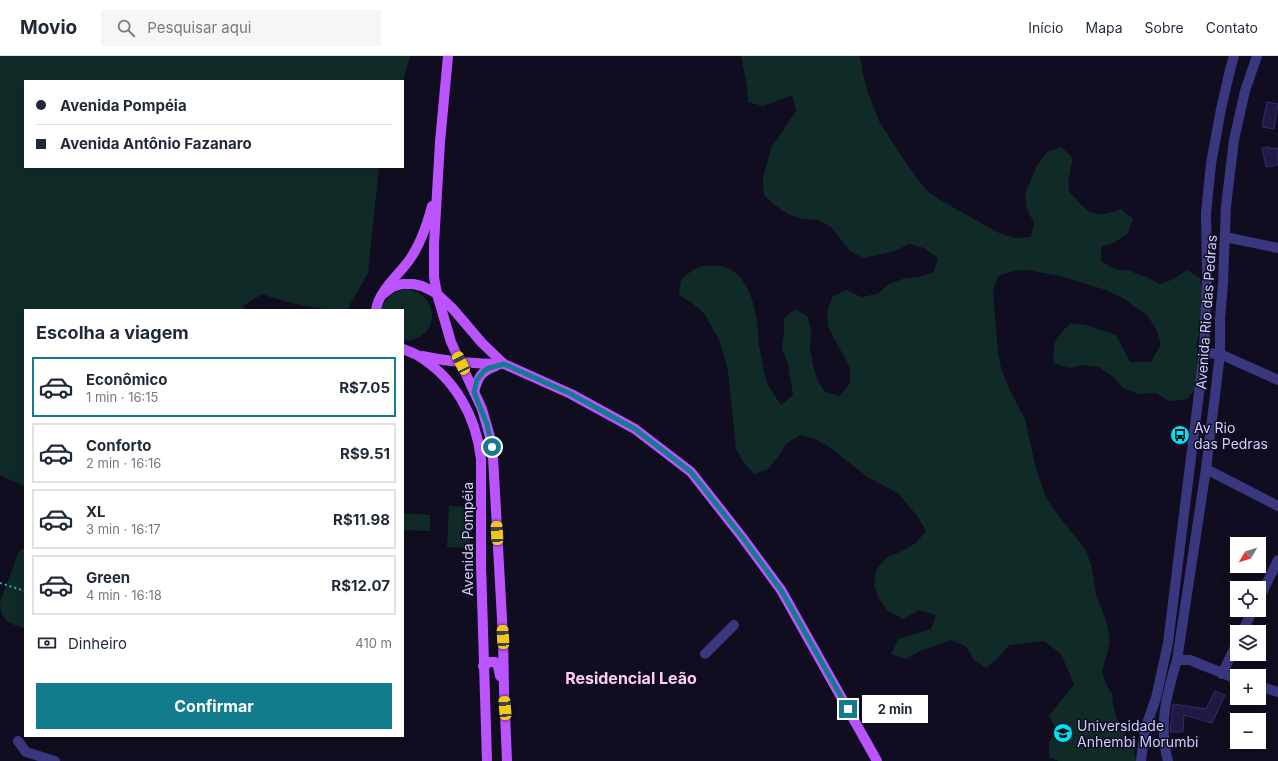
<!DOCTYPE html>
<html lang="pt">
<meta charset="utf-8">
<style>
body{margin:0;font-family:Inter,sans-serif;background:#f6f6f7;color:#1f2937;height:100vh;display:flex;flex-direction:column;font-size:15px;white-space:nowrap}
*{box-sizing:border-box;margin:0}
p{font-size:13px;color:#747a83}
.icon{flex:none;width:22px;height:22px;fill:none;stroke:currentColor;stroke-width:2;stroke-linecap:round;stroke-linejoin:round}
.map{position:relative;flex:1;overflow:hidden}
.details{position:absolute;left:24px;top:253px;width:380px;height:428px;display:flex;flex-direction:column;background:#fff;border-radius:0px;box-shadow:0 4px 16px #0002}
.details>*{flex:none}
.top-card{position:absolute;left:24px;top:24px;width:380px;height:88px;border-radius:0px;box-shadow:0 4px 16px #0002;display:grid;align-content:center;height:88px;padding:0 12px;background:#fff}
.needle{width:26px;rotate:231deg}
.fabs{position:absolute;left:1230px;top:481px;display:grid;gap:8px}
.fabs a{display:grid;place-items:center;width:36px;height:36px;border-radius:0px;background:#fff;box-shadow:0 4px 16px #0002;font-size:20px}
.end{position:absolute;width:18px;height:18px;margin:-9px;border:5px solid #127c8d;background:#fff;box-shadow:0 0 0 2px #fff}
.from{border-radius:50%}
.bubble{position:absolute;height:28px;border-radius:0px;background:#fff;box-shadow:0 4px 16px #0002;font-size:13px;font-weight:700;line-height:28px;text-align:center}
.car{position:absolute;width:12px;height:24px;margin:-12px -6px;border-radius:5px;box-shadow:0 0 3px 1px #0007;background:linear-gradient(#f5c518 24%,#345 0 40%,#f5c518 0 76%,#345 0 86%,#f5c518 0)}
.top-card b{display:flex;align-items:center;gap:14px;height:38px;font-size:15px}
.top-card b+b{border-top:1px solid #e0e1e3}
.top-card i{width:10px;height:10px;background:#1f2937}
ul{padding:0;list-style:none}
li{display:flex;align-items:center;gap:12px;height:60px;margin:0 8px 6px;padding:0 4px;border:2px solid #e0e1e3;border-radius:0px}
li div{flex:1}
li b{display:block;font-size:15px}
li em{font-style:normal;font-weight:700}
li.on{border-color:#127c8d}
li>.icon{width:36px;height:36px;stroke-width:1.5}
h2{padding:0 12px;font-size:18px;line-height:48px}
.pay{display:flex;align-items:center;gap:10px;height:44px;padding:0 12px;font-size:15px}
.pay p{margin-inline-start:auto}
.button{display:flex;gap:8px;margin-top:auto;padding:8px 12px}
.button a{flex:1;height:46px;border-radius:0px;background:#127c8d;color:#fff;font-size:16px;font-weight:700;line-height:46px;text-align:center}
header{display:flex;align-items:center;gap:24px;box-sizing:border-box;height:56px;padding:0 20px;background:#fff;border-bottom:1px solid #e0e1e3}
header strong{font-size:19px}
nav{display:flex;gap:22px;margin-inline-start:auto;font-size:14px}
.search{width:280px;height:36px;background:#f6f6f7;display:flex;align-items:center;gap:10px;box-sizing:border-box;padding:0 14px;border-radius:0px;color:#747a83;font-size:15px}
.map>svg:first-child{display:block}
</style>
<header>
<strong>Movio</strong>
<div class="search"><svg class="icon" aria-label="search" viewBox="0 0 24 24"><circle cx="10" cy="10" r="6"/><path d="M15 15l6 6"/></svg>Pesquisar aqui</div>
<nav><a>Início</a><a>Mapa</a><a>Sobre</a><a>Contato</a></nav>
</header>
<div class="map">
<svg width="1278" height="705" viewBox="0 0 1278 705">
<rect width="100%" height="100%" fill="#100d20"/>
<!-- green -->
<g fill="#102a28">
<path d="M 0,0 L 410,0 L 403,25 L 25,25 L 25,111 L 379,111 L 368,217 L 347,254 C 315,254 291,248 262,238 L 243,250 L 244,254 L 25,254 L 25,431 L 0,419 Z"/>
<path d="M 741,0 L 860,0 L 864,23 L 868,37 L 880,67 L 908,110 L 927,135 L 940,144 L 999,177 L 1015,182 L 1031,181 L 1034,167 L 1027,153 L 1025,138 L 1037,109 L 1047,96 L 1061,91 L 1073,102 C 1071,110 1067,127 1069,134 C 1070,137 1074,141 1077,144 C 1091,162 1102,160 1121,153 L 1133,163 L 1128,177 L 1115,186 L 1101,191 L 1101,206 L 1115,213 L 1130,215 L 1146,221 L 1160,228 L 1174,223 L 1187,214 L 1200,222 L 1202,238 L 1202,270 L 1197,284 L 1198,315 L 1197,331 L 1187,343 L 1169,345 L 1156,337 L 1138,338 L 1123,332 L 1112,320 L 1099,311 L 1084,309 L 1069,312 L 1054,307 C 1052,286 1055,282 1071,267 L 1086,269 L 1116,279 L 1130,306 L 1151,306 L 1161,288 L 1156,273 L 1147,259 L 1121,241 L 1106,234 L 1060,220 L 1028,214 L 1013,215 L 998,220 L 993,235 L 998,297 L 1001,312 L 1010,335 L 1025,363 L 1036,413 L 1046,441 L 1054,454 L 1085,493 L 1091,508 L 1096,539 L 1107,567 L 1110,586 L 1102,616 L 1107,630 L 1112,638 L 1113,648 L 1117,663 L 1133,690 L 1136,705 L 1059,705 L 1049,701 L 1049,686 L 1057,675 L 1049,660 L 1074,628 L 1061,598 L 1044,585 L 1009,589 L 998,602 L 986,612 L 974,604 L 966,590 L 951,584 L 920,595 L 906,603 L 891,598 L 898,583 L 931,573 L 936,559 L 919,554 L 903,563 L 888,555 L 879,543 L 874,529 L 876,514 L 886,502 L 902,495 L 916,487 L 926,475 L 918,461 L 898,437 L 869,422 L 829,391 L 815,383 L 800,379 L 786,388 L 778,401 L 768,413 L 754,418 L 744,407 L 736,393 L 728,315 L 724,299 L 719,284 L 704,257 L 692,247 L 679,239 L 681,224 C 694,212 699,208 718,210 C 742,211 753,240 756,260 C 758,270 758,280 759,290 C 761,300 763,310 765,320 C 768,331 775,340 781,349 L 793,339 L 788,308 L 782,293 L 784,278 L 784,262 L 796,253 L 808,261 L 811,276 L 810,292 L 813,309 L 817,323 L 825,336 L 840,340 L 850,327 L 850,312 L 828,271 L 827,256 L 833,240 L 847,234 L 861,241 L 877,238 L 889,228 L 903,223 L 919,221 L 934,216 L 938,202 L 924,192 L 909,188 L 895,195 L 864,202 L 850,195 L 831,171 L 818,164 L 803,163 L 788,158 L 776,150 L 764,139 L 763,122 L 771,92 L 796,55 L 792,39 L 763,50 L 748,46 L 747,30 Z"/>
<path d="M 407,233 C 443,240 439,285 403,285 L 403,254 L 381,254 C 385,241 393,235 407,233 Z"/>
<path d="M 449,450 L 471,451 L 470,492 L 447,491 Z"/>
<path d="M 403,457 L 430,459 L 430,475 L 403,474 Z"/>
<path d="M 23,493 L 25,493 L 25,572 C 10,568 0,565 0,547 L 18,497 Z"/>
</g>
<!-- building -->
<g fill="#201941" stroke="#372b6d">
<path d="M 1267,46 L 1278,48 L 1274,73 L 1262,71 Z"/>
<path d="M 1270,91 L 1270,93 L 1278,92 L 1278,109 L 1266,111 L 1262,92 Z"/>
<path d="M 1215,635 L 1225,639 L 1212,667 L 1184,659 L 1183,676 L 1170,676 L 1173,648 L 1206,653 Z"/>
</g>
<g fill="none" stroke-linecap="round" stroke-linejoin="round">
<!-- path -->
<path stroke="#2eb1a6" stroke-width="2" stroke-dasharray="2 3" stroke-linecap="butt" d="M 0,527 L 25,535"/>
<!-- minor -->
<g stroke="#39387f" stroke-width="10">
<path d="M 1225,181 L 1278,192"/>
<path d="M 1204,297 L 1220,298 L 1278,324"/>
<path d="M 1206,413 L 1278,450"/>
<path d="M 1259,543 L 1278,504"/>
<path d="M 1242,576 L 1253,554"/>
<path d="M 705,598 L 734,569"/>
<path d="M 1177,604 L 1190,604 L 1237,623"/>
<path d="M 1222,618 L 1237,587"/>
<path d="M 1259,630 L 1278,636"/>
<path d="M 18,685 L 26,696 L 55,705"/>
<path d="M 1141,705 L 1145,673 L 1156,642 L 1168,587 L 1204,297 L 1207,221 L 1206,157 L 1211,108 L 1221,53 L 1230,14 L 1234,0"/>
<path d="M 1168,705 C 1158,670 1167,637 1177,604 L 1206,413 L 1220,298 L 1220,262 L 1223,227 L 1226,150 L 1234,84 L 1245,35 L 1257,0"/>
</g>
<!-- major -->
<g stroke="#bb54fe" stroke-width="10">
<path d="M 448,0 L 440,86 L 434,188 L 434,221 L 437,238 L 451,286 L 482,353 L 490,381 L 493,401 L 503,581 L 504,634 L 507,705"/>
<path d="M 383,238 L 392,231 L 402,228 L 413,228 L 422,230 L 430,234 L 437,238 L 453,253 L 482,287 L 504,308 L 571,338 L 635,373 L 691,416 L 742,481 L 781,534 L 877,705"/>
<path d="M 376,254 C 379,234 399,219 410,203 C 421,187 427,169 432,150"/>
<path d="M 403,293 C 408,295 413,297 417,299 C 455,322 476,360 481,403 L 481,509 L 487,705"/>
<path d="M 422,300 C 449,306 476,308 504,308"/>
<path d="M 474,336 C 478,321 481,315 496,310"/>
<path d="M 483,610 L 490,606 L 495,606 L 498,610 L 500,620"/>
</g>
</g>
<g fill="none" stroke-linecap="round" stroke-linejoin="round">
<!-- route -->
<path stroke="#127c8d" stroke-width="5" d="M 492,391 L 487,368 L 474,336 L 477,324 L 484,315 L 489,312 L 504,308 L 571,338 L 635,373 L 691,416 L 742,481 L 781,534 L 848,653"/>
</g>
<!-- icons -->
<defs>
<symbol id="bus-disc" viewBox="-11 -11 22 22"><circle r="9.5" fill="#01e2f6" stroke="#100d20"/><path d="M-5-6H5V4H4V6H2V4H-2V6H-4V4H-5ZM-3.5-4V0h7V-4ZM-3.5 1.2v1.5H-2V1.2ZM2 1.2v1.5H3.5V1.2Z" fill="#111"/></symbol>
<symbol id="university-disc" viewBox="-11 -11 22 22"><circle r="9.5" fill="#01e2f6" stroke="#100d20"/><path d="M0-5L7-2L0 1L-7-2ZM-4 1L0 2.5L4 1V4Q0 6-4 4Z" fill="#111"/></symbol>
</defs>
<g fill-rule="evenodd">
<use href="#bus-disc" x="1169" y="368" width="22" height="22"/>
<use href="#university-disc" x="1052" y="666" width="22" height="22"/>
</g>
<g text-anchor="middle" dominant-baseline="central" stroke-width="3" stroke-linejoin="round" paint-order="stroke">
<!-- street labels -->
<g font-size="14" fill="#d1ccff" stroke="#100d20">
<text transform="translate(1206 256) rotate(-86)">Avenida Rio das Pedras</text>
<text transform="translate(467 483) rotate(-90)">Avenida Pompéia</text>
</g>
<!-- poi labels -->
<g font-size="14" fill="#d1ccff" stroke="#100d20" text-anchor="start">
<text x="1194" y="371">Av Rio<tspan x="1194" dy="16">das Pedras</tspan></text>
<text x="1077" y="669">Universidade<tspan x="1077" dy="16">Anhembi Morumbi</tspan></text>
</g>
<!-- quarter labels -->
<g font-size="16" font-weight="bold" fill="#ffceee" stroke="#100d20">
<text x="631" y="622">Residencial Leão</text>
</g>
</g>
</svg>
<div class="fabs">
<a><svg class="needle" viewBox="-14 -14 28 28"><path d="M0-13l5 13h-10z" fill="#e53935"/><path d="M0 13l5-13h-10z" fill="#747a83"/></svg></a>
<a><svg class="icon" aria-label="locate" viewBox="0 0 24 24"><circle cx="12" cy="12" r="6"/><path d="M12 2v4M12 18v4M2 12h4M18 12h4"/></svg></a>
<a><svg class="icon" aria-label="layers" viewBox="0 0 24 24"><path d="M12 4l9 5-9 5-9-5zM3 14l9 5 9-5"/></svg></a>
<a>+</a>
<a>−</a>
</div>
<i class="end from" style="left:492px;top:391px"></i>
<i class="end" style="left:848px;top:653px"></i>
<div class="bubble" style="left:862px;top:639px;width:66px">2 min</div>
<i class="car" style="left:461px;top:307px;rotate:334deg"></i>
<i class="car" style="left:497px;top:477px;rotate:357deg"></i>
<i class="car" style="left:503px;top:581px;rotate:357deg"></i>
<i class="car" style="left:505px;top:652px;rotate:355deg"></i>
<div class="top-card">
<b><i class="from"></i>Avenida Pompéia</b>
<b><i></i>Avenida Antônio Fazanaro</b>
</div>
<section class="details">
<h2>Escolha a viagem</h2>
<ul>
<li class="on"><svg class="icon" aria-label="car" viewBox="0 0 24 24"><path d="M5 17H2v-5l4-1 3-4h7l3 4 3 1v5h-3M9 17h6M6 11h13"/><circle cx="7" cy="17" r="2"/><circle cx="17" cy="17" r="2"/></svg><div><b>Econômico</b><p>1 min · 16:15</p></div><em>R$7.05</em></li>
<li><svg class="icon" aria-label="car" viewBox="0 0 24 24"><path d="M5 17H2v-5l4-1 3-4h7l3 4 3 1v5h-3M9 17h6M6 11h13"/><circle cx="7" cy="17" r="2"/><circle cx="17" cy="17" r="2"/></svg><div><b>Conforto</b><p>2 min · 16:16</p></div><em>R$9.51</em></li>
<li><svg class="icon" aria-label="car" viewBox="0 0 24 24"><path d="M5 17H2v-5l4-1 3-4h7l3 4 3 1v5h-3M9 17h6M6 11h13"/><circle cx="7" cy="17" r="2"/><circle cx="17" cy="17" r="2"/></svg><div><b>XL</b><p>3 min · 16:17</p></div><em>R$11.98</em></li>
<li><svg class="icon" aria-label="car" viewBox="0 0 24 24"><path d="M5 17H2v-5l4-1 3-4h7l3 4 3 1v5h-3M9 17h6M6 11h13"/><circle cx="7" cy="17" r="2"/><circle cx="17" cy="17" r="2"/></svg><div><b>Green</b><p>4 min · 16:18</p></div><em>R$12.07</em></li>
</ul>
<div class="pay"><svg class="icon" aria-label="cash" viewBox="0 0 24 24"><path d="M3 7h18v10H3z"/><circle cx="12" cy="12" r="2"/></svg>Dinheiro<p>410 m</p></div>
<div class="button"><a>Confirmar</a></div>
</section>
</div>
